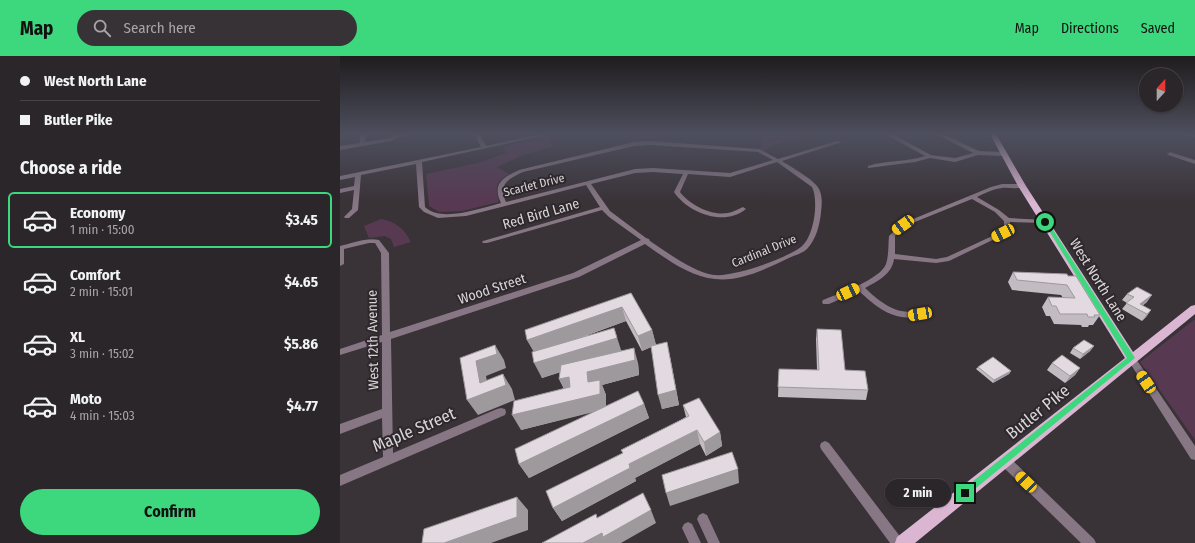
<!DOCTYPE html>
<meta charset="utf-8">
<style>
body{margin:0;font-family:"Fira Sans Condensed",sans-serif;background:#373235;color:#f1f3f6;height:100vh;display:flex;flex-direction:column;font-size:15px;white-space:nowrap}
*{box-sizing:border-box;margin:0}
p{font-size:13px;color:#a6a5a8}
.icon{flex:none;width:22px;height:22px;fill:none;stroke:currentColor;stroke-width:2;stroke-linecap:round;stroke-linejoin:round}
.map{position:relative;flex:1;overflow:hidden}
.drawer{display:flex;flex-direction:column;background:#2b2629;width:340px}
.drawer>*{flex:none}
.hud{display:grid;align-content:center;height:88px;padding:0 20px;background:#2b2629}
.needle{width:26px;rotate:21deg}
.buttons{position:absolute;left:799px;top:12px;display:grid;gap:8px}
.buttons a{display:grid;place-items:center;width:44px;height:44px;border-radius:50%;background:#2b2629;box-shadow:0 1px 3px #0004,0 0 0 1px #474346;font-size:20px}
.end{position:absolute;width:18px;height:18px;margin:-9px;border:5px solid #3dd77e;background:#111;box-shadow:0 0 0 2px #111}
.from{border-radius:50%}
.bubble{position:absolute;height:28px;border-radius:14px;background:#2b2629;box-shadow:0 1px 3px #0004,0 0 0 1px #474346;font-size:13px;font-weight:700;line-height:28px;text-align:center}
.car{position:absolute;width:12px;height:24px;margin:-12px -6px;border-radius:5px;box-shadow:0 0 3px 1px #0007;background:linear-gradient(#f5c518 24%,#345 0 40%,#f5c518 0 76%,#345 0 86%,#f5c518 0)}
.hud b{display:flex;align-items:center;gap:14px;height:38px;font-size:15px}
.hud b+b{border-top:1px solid #474346}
.hud i{width:10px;height:10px;background:#f1f3f6}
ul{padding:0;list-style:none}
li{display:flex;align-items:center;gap:12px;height:56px;margin:0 8px 6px;padding:0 12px;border:2px solid transparent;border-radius:6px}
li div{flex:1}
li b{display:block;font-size:15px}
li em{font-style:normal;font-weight:700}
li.current{border-color:#3dd77e}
li>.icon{width:36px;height:36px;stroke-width:1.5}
h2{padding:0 20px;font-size:18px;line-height:48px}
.action{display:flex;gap:8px;margin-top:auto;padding:8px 20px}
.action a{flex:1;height:46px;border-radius:24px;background:#3dd77e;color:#111;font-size:16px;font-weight:700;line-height:46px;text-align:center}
header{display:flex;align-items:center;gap:24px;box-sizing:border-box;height:56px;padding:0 20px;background:#3dd77e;color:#111}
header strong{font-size:19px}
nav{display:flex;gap:22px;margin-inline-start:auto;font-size:14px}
.search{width:280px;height:36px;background:#373235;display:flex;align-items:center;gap:10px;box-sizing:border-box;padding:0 14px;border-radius:22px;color:#a6a5a8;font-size:15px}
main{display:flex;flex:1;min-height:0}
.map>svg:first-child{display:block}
</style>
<header>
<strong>Map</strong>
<div class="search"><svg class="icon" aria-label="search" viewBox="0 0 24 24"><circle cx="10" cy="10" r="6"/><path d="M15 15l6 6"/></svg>Search here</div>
<nav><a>Map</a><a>Directions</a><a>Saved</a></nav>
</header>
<main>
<section class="drawer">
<div class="hud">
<b><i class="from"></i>West North Lane</b>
<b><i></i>Butler Pike</b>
</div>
<h2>Choose a ride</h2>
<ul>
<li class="current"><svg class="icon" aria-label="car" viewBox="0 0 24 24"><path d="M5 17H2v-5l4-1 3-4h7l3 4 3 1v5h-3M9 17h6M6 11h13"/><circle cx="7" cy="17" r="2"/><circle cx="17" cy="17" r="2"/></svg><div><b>Economy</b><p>1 min · 15:00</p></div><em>$3.45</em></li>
<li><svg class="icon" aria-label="car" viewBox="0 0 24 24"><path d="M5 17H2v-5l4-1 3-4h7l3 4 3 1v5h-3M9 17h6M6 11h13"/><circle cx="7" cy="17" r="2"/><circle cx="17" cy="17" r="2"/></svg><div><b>Comfort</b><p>2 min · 15:01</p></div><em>$4.65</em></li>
<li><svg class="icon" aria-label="car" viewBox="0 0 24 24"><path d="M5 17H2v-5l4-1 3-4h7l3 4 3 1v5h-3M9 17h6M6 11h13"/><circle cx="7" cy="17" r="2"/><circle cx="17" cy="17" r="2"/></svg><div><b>XL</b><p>3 min · 15:02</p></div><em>$5.86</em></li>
<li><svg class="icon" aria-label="car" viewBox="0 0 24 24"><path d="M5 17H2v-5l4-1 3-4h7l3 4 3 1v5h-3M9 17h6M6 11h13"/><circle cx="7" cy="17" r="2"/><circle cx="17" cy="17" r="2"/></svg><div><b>Moto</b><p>4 min · 15:03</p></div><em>$4.77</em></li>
</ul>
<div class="action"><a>Confirm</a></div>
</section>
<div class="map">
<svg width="855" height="487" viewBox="0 0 855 487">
<rect width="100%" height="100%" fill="#393237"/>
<!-- green -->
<g fill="#573952">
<path d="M 423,78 L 470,78 L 431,90 L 423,97 L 419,95 Z"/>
<path d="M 208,80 L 213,91 L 183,99 L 157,111 L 169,118 C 155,126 155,132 159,146 L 122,155 L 99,156 L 89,150 L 86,118 L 138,107 L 166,97 L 163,90 Z"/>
<path d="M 41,163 C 57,166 64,173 71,186 L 54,191 L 51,183 L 45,180 L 29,182 L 24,170 Z"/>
<path d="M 855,263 L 855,384 L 800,306 Z"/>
</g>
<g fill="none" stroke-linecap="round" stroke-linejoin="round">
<!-- minor -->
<g fill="#877684" fill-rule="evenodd">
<path d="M 20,78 L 25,78 L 25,86 L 50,82 L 58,78 L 66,78 L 51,85 L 0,94 L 0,90 L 20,87 Z"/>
<path d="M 135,78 L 140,78 L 146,90 L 200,78 L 211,78 L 82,106 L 85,151 C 101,167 141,152 161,147 C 152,128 162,122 179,114 L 294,86 L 310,85 L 419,93 L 438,103 L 497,85 L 502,86 L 442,105 C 451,111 471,122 477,130 C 483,137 482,148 481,156 C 480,168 476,184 467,193 C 463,197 456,199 451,201 C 428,212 401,226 375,223 C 350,221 325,202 305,188 L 239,221 L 51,283 L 53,397 L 157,353 L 161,352 L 165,353 L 166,356 L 165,359 L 0,430 L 0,419 L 43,401 L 42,362 L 0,378 L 0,368 L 42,353 L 42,286 L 0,299 L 0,293 L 42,279 L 41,197 L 35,187 L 29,187 L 4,193 L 4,208 L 0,210 L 0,190 C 13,187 27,181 39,184 L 49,197 L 50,276 L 233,217 L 301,184 L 269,161 L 262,154 L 147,187 L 143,187 L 142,186 L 143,185 L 260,151 L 246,129 L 126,160 L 98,162 L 84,156 L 79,151 L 76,108 L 21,119 L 18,154 L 9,162 L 5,162 L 4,161 L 12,153 L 14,134 L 0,137 L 0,133 L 14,130 L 15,121 L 0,124 L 0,120 L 141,91 ZM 310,89 L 418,96 L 433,104 L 390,117 L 313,112 L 295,113 L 166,146 C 158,128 168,123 183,116 L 294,90 ZM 437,106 L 472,131 C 479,145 474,181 461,191 C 444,203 395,221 374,219 C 353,216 328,197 310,185 L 309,183 L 306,182 L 270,155 L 251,128 L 295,117 L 313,116 L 343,118 L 334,136 C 348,157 384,171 406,153 L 403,151 C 398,153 393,156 388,157 C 371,160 350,149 340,136 L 348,118 L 390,121 Z"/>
<path d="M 545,78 L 552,78 L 591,99 L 615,102 L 633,97 L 596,78 L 603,78 L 639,95 L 665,96 L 668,98 L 665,100 L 638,99 L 615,106 L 590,102 L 575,106 L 528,112 L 528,110 C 547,104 567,106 585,100 Z"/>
<path d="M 847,78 L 855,78 L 855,81 L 847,79 Z"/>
<path d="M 830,96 L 855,104 L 855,108 L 828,99 L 827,98 Z"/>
<path d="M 662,128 L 682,128 L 685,130 C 679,134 669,131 662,132 C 653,133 645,137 637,141 L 659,154 L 669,162 L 705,164 L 708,166 L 707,167 L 670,166 L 670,171 L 665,178 L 609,205 L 596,207 L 554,203 C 552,218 538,225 525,232 C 538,244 555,259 574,255 C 578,255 582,252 586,251 L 590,254 C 586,258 579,261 573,261 C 551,264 534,249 519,235 L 489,248 L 483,248 L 482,246 L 483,244 C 498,238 541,223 546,208 C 549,199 548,189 549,180 L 561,168 L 651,131 ZM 632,143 L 655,156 L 664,165 L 664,171 L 661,176 L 607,201 L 596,203 L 555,198 L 555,180 L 565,170 Z"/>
<path d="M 791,298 L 794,300 L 855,390 L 855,404 L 851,403 L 788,304 L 786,302 L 788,300 Z"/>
<path d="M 485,385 L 489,387 L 562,483 L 564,487 L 550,487 L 481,393 L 480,390 L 481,387 Z"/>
<path d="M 665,400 L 669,401 L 754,483 L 756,487 L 741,487 L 661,409 L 660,405 L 661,401 Z"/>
<path d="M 363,457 L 367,459 L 380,487 L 368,487 L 357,463 L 359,459 Z"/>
<path d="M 348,466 L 352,468 L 361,487 L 349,487 L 342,472 L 344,468 Z"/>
</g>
<!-- major -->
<path fill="#dab6d2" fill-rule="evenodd" d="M 650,78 L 656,78 L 686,130 L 793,296 L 851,250 L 855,249 L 855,258 L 575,487 L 555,487 L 557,481 L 785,302 L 678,130 Z"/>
</g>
<!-- wall -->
<g fill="#c2bbc1">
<path d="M 673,216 L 728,220 L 760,259 L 753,269 L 749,269 L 748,271 L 742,271 L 741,269 L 714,268 L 710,260 L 706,260 L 702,251 L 708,241 L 723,242 L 721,239 L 672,234 L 668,226 Z"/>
<path d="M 291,237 L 312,274 L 316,289 L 330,301 L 339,349 L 322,353 L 311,291 L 302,295 L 286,265 L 248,279 L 281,295 L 298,307 L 299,319 L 262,329 L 266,339 L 266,350 L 304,348 L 309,362 L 189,422 L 179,408 L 255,355 L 181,374 L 224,333 L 219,323 L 220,316 L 202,322 L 194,295 L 187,284 Z"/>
<path d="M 787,238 L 807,246 L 802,250 L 811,254 L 806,261 L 802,265 L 782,253 L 787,247 L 782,244 Z"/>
<path d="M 477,273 L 505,314 L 528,334 L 526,344 L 438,341 L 439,313 L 477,314 L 476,283 Z"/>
<path d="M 754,290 L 750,295 L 740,303 L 730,297 L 733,292 Z"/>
<path d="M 712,307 L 740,312 L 735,319 L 725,327 L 707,314 Z"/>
<path d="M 638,311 L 671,315 L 669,318 L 653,327 L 636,313 Z"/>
<path d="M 343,349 L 380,376 L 382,390 L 366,400 L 360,388 L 295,422 L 296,425 L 222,465 L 213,452 L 283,397 L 346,361 Z"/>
</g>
<!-- shaded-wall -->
<g fill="#9e999d">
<path d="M 812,239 L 807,246 L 798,253 L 800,248 Z"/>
<path d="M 282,251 L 286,265 L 195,298 L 187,284 Z"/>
<path d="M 811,254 L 806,261 L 802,265 L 807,258 Z"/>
<path d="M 274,272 L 282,297 L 202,322 L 194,307 Z"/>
<path d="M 312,274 L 316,289 L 302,295 L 298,280 Z"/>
<path d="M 327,286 L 339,349 L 322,353 L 318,339 Z"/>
<path d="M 155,289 L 164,304 L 166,312 L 146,320 L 149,335 L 163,318 L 172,333 L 175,344 L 138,359 L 127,344 L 140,327 L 136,305 Z"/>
<path d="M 754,290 L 750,295 L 740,303 L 743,298 Z"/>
<path d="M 294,292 L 298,307 L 299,319 L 262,329 L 266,339 L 266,353 L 181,374 L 172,359 L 248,326 L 247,316 Z"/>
<path d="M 740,312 L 735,319 L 725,327 L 730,320 Z"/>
<path d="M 671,315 L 669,318 L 653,327 L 654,324 Z"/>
<path d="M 229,321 L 236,335 L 227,338 L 219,323 Z"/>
<path d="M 304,348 L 309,362 L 189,422 L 179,408 Z"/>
<path d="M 357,374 L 360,388 L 295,422 L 296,425 L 222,465 L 213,452 L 289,408 Z"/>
<path d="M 380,376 L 382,390 L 366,400 L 364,386 Z"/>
<path d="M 398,413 L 399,427 L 330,450 L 326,437 Z"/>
<path d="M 177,441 L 188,454 L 188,474 L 151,487 L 104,487 Z"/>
<path d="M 311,454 L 316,467 L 281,487 L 243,487 L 262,477 Z"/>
</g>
<!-- building -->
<g fill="#e2dae0" stroke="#9e999d">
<path d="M 673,216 L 727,218 L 728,220 L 736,220 L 760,259 L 754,259 L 755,261 L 748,261 L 747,258 L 720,258 L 716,250 L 712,250 L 708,241 L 735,242 L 727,229 L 677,224 Z"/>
<path d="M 797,231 L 812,239 L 800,248 L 811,254 L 807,258 L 786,247 L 794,241 L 787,238 Z"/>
<path d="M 291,237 L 312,274 L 298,280 L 282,251 L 187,284 L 185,274 Z"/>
<path d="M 274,272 L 277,282 L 194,307 L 192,296 Z"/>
<path d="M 477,273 L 501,274 L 505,314 L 525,315 L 528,334 L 438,331 L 439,313 L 479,314 Z"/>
<path d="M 744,284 L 754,290 L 743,298 L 733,292 Z"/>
<path d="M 327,286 L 336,334 L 318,339 L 311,290 Z"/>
<path d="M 155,289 L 157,298 L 136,305 L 140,327 L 163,318 L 166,329 L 127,344 L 120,302 Z"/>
<path d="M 294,292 L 295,304 L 247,316 L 248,326 L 260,324 L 260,338 L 172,359 L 174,345 L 230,331 L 229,321 L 219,323 L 221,309 Z"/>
<path d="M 722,299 L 740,312 L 730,320 L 712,307 Z"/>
<path d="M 653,301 L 671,315 L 654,324 L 638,311 Z"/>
<path d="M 298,335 L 304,348 L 179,408 L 175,393 Z"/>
<path d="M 359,342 L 380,376 L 364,386 L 357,374 L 289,408 L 290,412 L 213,452 L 206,435 L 283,397 L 281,394 L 349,360 L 343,349 Z"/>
<path d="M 392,396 L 398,413 L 326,437 L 322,419 Z"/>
<path d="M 303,437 L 311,454 L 263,481 L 262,477 L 243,487 L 202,487 L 256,458 L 257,462 Z"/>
<path d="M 177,441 L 177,461 L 104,487 L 82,487 L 84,473 Z"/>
</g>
<!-- sky -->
<linearGradient id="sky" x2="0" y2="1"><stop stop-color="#1f1c1e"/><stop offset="0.53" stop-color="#4e4f5e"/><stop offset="1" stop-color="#4e4f5e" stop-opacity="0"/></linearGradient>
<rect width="855" height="147" fill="url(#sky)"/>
<!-- route -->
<path fill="#3dd77e" d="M 703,165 L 708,166 L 795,302 L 625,441 L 622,440 L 622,434 L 787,302 Z"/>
<g text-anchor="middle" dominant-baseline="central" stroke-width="4" stroke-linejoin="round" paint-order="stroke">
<!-- far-street labels -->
<g font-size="12" fill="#d8d4d7" stroke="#2e282d">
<text transform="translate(194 129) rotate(-14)">Scarlet Drive</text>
<text transform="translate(424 195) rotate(-22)">Cardinal Drive</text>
</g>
<!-- street labels -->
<g font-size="14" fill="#d8d4d7" stroke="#2e282d">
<text transform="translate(201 158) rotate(-16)">Red Bird Lane</text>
<text transform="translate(758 224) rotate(58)">West North Lane</text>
<text transform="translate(152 233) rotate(-18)">Wood Street</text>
<text transform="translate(33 284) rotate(-91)">West 12th Avenue</text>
</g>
<!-- near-street labels -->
<g font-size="17" fill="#d8d4d7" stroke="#2e282d">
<text transform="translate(698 356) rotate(-39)">Butler Pike</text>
<text transform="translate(74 374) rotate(-23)">Maple Street</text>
</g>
</g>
</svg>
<div class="buttons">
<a><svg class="needle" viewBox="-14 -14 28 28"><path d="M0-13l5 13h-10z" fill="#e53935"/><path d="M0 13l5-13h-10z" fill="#a6a5a8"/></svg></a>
</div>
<i class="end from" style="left:705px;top:166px"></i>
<i class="end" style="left:625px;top:437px"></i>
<div class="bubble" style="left:545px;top:423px;width:66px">2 min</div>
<i class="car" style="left:563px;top:169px;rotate:234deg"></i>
<i class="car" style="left:663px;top:177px;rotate:244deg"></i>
<i class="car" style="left:508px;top:236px;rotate:65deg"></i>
<i class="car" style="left:580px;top:258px;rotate:260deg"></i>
<i class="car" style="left:806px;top:326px;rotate:326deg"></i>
<i class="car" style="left:686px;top:426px;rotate:314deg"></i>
</div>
</main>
